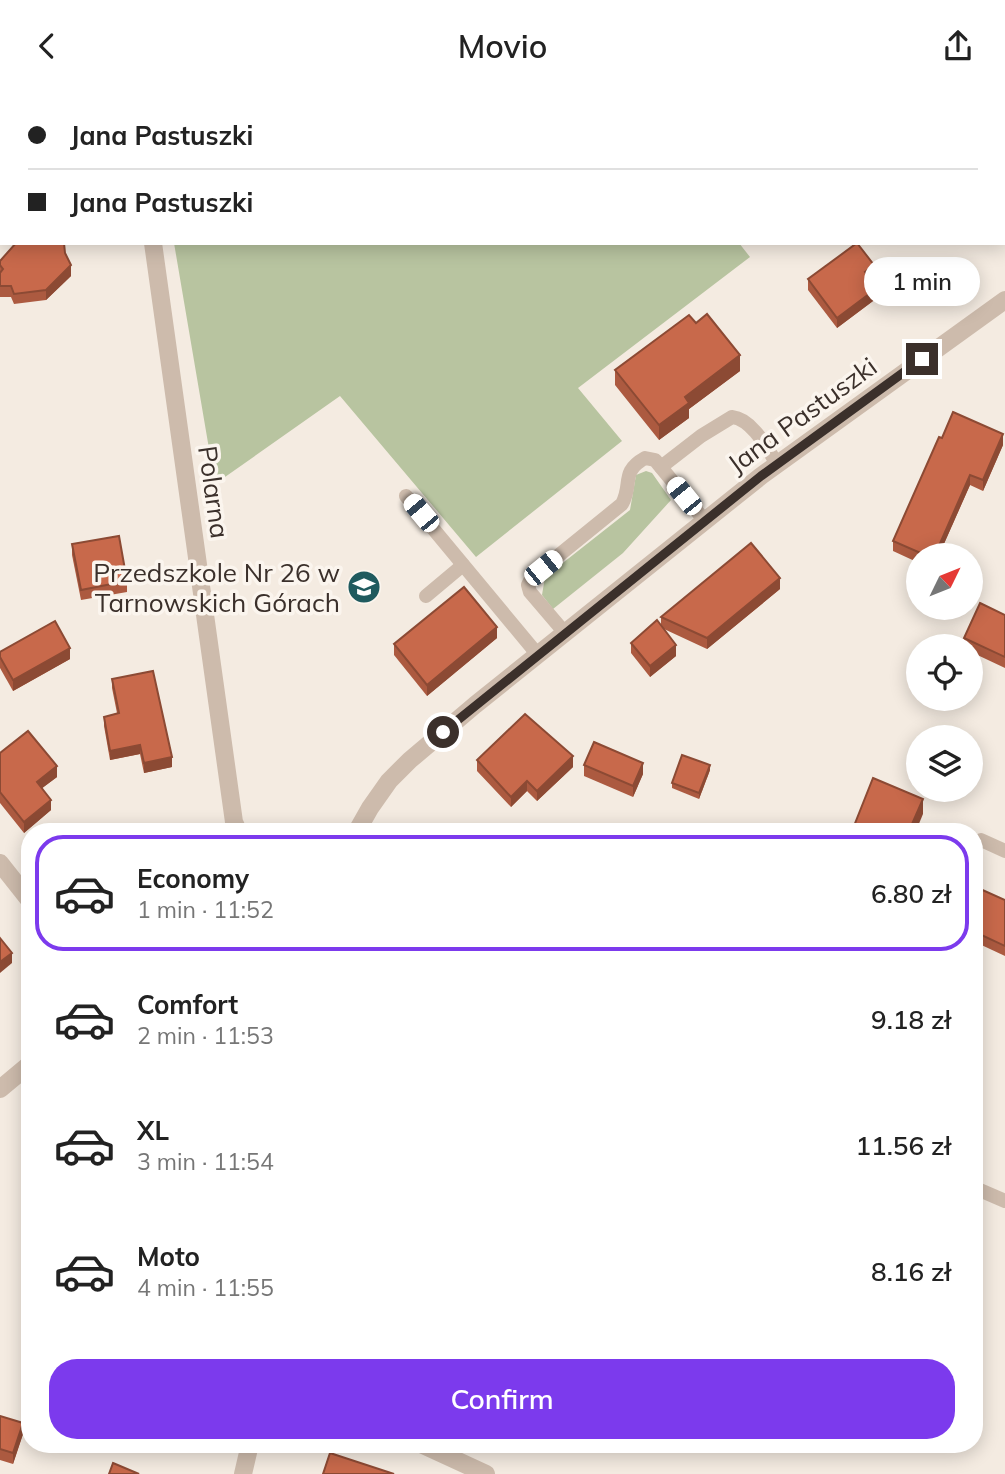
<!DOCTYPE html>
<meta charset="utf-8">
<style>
body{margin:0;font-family:Mulish,sans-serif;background:#f2f2f2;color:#222;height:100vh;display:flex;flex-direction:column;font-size:26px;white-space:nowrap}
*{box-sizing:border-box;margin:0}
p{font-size:23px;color:#767676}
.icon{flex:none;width:38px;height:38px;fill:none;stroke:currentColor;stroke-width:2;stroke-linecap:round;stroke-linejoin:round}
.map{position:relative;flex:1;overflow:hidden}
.panel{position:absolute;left:21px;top:732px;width:962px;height:630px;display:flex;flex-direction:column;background:#fff;border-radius:28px;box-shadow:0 4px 18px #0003}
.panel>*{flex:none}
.banner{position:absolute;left:0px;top:0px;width:1006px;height:154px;box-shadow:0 4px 18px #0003;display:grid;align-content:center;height:154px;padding:0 28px;background:#fff}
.needle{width:46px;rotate:47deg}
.fabs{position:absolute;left:906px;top:452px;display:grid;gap:14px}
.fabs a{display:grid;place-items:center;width:77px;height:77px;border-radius:50%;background:#fff;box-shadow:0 4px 18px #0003;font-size:35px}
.end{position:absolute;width:32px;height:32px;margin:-16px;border:9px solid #3b302b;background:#fff;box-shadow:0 0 0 4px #fff}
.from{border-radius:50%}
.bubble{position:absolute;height:49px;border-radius:24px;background:#fff;box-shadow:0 4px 18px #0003;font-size:23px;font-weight:600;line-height:49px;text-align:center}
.car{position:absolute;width:21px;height:42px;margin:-21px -10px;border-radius:9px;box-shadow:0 0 5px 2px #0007;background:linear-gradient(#fff 24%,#345 0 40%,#fff 0 76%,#345 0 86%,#fff 0)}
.banner b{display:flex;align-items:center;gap:24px;height:66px;font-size:26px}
.banner b+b{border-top:2px solid #e0e0e0}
.banner i{width:18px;height:18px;background:#222}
ul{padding:12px 0 0;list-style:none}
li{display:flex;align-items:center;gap:21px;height:116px;margin:0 14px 10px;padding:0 14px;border:4px solid transparent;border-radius:28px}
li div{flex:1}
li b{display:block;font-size:26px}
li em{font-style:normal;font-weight:600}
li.active{border-color:#7c3aed}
li>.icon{width:63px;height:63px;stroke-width:1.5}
.action{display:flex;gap:14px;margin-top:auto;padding:14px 28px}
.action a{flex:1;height:80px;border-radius:28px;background:#7c3aed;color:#fff;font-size:28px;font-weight:600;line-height:80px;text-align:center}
header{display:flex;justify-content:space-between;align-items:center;height:91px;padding:0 28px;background:#fff;font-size:32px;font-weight:600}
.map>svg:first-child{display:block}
</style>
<header><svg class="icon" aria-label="back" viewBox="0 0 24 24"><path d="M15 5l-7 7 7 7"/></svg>Movio<svg class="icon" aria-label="share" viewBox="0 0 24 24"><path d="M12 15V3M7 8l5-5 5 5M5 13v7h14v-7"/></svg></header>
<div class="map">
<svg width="1005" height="1383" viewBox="0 0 1005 1383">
<rect width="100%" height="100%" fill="#f4ebe1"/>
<!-- green -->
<g fill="#b8c4a0">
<path d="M 148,0 L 612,0 L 614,2 L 148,2 Z"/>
<path d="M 174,152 L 739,152 L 750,166 L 578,297 L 622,350 L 476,466 L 340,305 L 215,393 Z"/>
<path d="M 646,380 L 652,382 L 671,409 L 623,462 L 553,518 L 542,504 L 545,486 L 630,419 L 636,384 Z"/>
</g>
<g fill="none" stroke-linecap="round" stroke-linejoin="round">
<!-- service -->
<g stroke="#cdbbac" stroke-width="14">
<path d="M 661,376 L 701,345 L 732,326 C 752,328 767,357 777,373"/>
<path d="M 406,405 L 538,564"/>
<path d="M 426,505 L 463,474"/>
<path d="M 565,542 L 530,501 L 528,494 L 532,486 L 622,413 C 633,393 620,381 645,367 L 655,369 L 705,430"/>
<path d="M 981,749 L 1005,760"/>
<path d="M 975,1097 L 1005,1110"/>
</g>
<!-- minor -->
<g stroke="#cdbbac" stroke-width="18">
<path d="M 132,0 L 132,2"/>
<path d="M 153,152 L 234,731 L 238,740"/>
<path d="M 0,772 L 30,810"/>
<path d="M 0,998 L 30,973"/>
<path d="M 421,1353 L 486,1383"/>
</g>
<!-- tertiary -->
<g stroke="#cdbbac" stroke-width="18">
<path d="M 357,740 L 370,717 L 389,690 L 410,669 L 475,614 L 761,385 L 1005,209"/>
<path d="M 243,1383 L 250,1353"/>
</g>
</g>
<!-- wall -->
<g fill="#ac5a40">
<path d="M 65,162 L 71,185 L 46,209 L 14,213 L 11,206 L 0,206 L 0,170 Z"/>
<path d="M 874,185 L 870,187 L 877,207 L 837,237 L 808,199 L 808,188 Z"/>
<path d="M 696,232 L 740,280 L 689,318 L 689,327 L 659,349 L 615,294 L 615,279 Z"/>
<path d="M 942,347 L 1003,354 L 983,400 L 970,394 L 939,464 L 919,464 L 919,472 L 893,460 L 893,450 Z"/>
<path d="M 72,453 L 127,490 L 127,501 L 81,509 L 72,464 Z"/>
<path d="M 780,498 L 707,558 L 664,538 L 676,565 L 650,586 L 631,562 L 631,552 L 661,535 L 661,526 Z"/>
<path d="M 1005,524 L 1005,577 L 971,561 L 971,555 L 964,555 L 964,547 Z"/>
<path d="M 497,547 L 427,605 L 394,564 L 394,553 Z"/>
<path d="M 0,561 L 70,568 L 13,600 L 0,577 Z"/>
<path d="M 112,588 L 172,676 L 144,682 L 140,663 L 110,669 L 104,635 L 104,626 L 117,622 L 112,597 Z"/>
<path d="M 0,662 L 57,686 L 42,697 L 51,719 L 24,742 L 0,712 Z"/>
<path d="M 477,669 L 573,676 L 537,710 L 527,700 L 511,716 L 477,680 Z"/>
<path d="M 584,674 L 643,683 L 633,706 L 584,685 Z"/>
<path d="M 710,679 L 699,708 L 672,697 L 672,692 Z"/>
<path d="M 975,805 L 1005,809 L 1005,865 L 975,851 Z"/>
<path d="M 0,1325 L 23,1343 L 13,1373 L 0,1369 Z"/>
</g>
<!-- shaded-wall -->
<g fill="#8c4a34">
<path d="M 2,86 L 2,101 L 0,102 L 0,87 Z"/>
<path d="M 71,174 L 71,185 L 46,209 L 46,199 Z"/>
<path d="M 874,174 L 874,185 L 865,191 L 865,181 Z"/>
<path d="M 877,197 L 877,207 L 837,237 L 837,227 Z"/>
<path d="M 740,264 L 740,280 L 689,318 L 689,327 L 659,349 L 659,334 L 685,306 Z"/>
<path d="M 1003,343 L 1003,354 L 983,400 L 983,389 Z"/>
<path d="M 970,384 L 970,394 L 939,464 L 935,464 Z"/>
<path d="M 780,487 L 780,498 L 707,558 L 707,547 Z"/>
<path d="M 497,536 L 497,547 L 427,605 L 427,594 Z"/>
<path d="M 676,554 L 676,565 L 650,586 L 650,575 Z"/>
<path d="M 70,557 L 70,568 L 13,600 L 13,589 Z"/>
<path d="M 140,654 L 140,663 L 110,669 L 110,660 Z"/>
<path d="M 573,665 L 573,676 L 537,710 L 537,700 Z"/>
<path d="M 172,666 L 172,676 L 144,682 L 144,672 Z"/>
<path d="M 643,672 L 643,683 L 633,706 L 633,695 Z"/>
<path d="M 710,674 L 710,679 L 699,708 L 699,702 Z"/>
<path d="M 57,675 L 57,686 L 37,701 L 37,691 Z"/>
<path d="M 527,690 L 527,700 L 511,716 L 511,706 Z"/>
<path d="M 923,708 L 923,723 L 916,740 L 909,740 Z"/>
<path d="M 51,709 L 51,719 L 24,742 L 24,731 Z"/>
<path d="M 12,862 L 12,872 L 0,882 L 0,871 Z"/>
<path d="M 23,1332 L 23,1343 L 13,1373 L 13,1362 Z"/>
</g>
<!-- building -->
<g fill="#c8694b" stroke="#8c4a34" stroke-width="2">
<path d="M 0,0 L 50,0 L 51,2 L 2,2 L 2,86 L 0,87 Z"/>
<path d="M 16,152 L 64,152 L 65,162 L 71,174 L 46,199 L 14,203 L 11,195 L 0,195 L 0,182 L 3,178 L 0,174 L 0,170 Z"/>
<path d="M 857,152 L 874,174 L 865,181 L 877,197 L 837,227 L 808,188 Z"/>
<path d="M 707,223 L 740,264 L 685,306 L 689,312 L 659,334 L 615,279 L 689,224 L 696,232 Z"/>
<path d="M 953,321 L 1003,343 L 983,389 L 970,384 L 935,464 L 925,464 L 893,450 L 939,346 L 942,347 Z"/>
<path d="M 119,445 L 127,490 L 81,499 L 72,453 Z"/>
<path d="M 751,452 L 780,487 L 707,547 L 661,526 Z"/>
<path d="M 464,496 L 497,536 L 427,594 L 394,553 Z"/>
<path d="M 980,512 L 1005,524 L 1005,566 L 964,547 Z"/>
<path d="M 657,529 L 676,554 L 650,575 L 631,552 Z"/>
<path d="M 55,530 L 70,557 L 13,589 L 0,566 L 0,561 Z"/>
<path d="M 153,580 L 172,666 L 144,672 L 140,654 L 110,660 L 104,626 L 119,622 L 112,588 Z"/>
<path d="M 525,623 L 573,665 L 537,700 L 527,690 L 511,706 L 477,669 Z"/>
<path d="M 28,640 L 57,675 L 37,691 L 51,709 L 24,731 L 0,701 L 0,662 Z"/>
<path d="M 594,651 L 643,672 L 633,695 L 584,674 Z"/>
<path d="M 682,664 L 710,674 L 699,702 L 672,692 Z"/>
<path d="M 873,687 L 923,708 L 909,740 L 852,740 Z"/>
<path d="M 978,797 L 1005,809 L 1005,855 L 975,841 L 975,805 Z"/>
<path d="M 0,847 L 12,862 L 0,871 Z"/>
<path d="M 0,1325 L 23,1332 L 13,1362 L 0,1358 Z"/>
<path d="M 330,1362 L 394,1383 L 323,1383 Z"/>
<path d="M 113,1372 L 139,1383 L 109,1383 Z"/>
</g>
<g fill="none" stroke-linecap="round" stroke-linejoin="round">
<!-- route -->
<path stroke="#3b302b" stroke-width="9" d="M 443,641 L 761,385 L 922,268"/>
</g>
<!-- icons -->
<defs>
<symbol id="school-disc" viewBox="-11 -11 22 22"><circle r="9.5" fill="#1f5a5e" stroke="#fbf5ee"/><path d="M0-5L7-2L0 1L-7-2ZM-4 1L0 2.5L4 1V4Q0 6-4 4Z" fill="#fff"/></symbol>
</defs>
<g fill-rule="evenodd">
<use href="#school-disc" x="345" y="477" width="38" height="38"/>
</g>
<g text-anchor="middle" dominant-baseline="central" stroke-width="7" stroke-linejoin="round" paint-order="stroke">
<!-- street labels -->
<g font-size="26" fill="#3b302b" stroke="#fbf5ee">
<text transform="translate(802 324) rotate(-36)">Jana Pastuszki</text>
<text transform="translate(214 401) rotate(82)">Polarna</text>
</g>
<!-- poi labels -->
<g font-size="26" fill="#3b302b" stroke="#fbf5ee" text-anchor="end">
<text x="340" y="481">Przedszkole Nr 26 w<tspan x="340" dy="30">Tarnowskich Górach</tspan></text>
</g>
</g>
</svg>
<div class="fabs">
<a><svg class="needle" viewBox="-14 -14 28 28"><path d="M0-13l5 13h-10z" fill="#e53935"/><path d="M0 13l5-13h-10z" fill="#767676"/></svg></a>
<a><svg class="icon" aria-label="locate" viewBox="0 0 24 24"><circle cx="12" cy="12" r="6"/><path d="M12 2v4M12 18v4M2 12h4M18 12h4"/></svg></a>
<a><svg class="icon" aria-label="layers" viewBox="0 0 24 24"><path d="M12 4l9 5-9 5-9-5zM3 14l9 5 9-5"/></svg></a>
</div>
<i class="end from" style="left:443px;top:641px"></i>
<i class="end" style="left:922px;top:268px"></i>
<div class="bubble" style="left:864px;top:166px;width:116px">1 min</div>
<i class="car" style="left:684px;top:405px;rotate:321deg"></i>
<i class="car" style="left:421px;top:422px;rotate:320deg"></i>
<i class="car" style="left:543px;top:477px;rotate:51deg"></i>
<div class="banner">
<b><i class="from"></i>Jana Pastuszki</b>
<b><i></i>Jana Pastuszki</b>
</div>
<section class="panel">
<ul>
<li class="active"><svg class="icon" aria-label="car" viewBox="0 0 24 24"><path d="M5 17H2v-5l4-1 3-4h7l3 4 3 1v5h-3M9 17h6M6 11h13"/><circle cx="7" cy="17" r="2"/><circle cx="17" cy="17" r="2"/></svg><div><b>Economy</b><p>1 min · 11:52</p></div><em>6.80 zł</em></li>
<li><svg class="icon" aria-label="car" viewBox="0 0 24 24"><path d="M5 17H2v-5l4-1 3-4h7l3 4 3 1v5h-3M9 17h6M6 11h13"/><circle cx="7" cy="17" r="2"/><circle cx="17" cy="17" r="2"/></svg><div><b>Comfort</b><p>2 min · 11:53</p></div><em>9.18 zł</em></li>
<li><svg class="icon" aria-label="car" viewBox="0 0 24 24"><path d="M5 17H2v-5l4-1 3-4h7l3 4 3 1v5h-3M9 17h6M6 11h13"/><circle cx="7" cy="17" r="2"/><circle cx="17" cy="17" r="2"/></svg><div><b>XL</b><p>3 min · 11:54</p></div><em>11.56 zł</em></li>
<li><svg class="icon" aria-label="car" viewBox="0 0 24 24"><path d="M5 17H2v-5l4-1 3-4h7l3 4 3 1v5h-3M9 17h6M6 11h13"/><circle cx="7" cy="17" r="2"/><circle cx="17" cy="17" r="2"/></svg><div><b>Moto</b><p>4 min · 11:55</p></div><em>8.16 zł</em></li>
</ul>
<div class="action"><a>Confirm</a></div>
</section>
</div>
